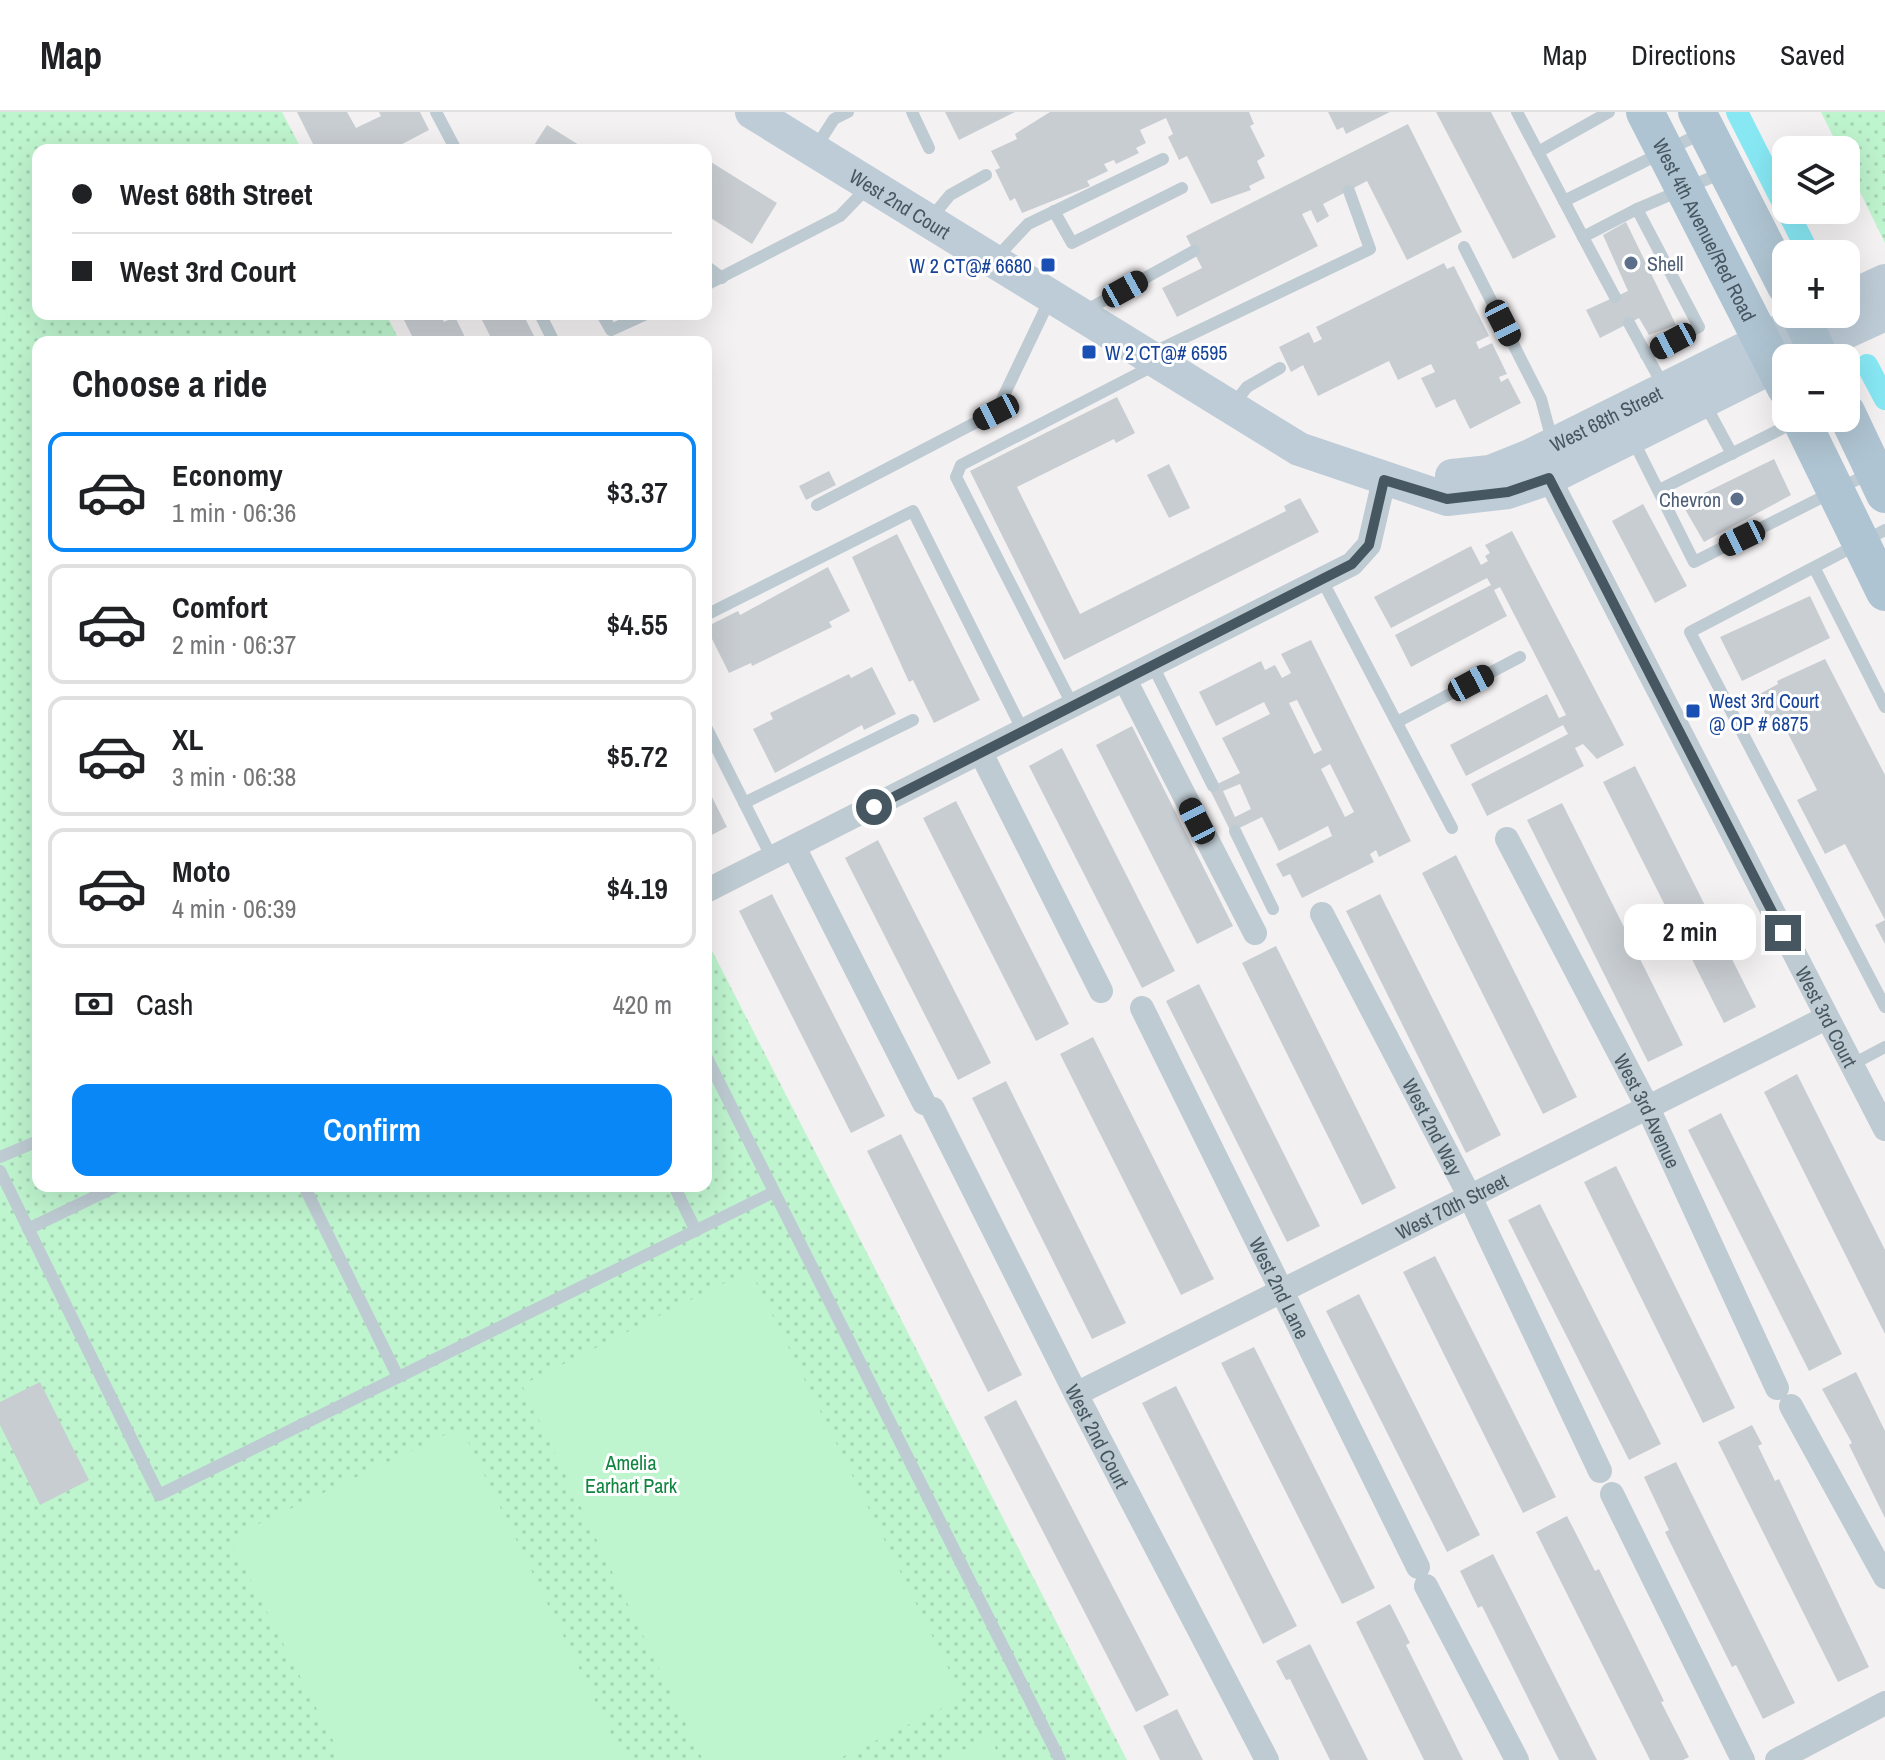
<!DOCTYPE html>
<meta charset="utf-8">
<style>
body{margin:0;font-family:"Archivo Narrow",sans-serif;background:#f6f6f6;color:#202124;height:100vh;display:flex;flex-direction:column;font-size:30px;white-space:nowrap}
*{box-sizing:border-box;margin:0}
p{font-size:26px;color:#757577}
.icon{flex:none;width:44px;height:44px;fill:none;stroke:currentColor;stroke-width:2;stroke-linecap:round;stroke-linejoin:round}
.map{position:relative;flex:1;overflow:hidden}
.panel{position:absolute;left:32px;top:224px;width:680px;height:856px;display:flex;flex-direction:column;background:#fff;border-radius:16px;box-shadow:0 8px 32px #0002}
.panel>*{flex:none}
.top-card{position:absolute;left:32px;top:32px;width:680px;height:176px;border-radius:16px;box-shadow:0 8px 32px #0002;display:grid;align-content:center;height:176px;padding:0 40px;background:#fff}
.buttons{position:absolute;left:1772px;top:24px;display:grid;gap:16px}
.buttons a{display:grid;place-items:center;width:88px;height:88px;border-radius:16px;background:#fff;box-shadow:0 8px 32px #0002;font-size:40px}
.end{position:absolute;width:36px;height:36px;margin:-18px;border:10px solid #475761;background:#fff;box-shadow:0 0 0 4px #fff}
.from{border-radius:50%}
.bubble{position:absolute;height:56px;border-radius:16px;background:#fff;box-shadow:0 8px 32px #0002;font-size:26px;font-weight:600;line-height:56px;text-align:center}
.car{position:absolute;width:24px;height:48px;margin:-24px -12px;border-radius:10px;box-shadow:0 0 6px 2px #0007;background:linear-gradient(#222 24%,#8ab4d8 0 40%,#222 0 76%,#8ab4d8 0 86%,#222 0)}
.top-card b{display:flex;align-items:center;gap:28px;height:76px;font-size:30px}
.top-card b+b{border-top:2px solid #e0e0e0}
.top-card i{width:20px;height:20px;background:#202124}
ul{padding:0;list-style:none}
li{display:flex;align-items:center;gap:24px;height:120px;margin:0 16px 12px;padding:0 24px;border:4px solid #e0e0e0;border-radius:16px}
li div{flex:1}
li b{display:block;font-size:30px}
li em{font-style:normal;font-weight:600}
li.selected{border-color:#0987f6}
li>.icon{width:72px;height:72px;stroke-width:1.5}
h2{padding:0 40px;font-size:36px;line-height:96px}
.pay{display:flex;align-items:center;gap:20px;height:88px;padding:0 40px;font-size:30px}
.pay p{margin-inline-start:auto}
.cta{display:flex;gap:16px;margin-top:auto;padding:16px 40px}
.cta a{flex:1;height:92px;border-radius:16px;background:#0987f6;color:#fff;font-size:32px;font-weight:600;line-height:92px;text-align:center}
header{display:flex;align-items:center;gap:48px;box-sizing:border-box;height:112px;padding:0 40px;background:#fff;border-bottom:2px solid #e0e0e0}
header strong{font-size:38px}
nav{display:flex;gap:44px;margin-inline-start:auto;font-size:28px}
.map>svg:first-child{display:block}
</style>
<header>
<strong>Map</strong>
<nav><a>Map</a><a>Directions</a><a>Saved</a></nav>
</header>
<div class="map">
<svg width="1885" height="1648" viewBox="0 0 1885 1648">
<defs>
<pattern id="park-dots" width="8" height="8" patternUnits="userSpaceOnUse" patternTransform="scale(2)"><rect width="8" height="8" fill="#bef4ce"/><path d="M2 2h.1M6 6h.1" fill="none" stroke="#a5d3b3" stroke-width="1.8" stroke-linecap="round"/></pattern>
</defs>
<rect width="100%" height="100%" fill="#f4f1f2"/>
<!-- park -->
<g fill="url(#park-dots)">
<path d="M 0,0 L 282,0 L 302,38 L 38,38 L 38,202 L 386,202 L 400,230 L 38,230 L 38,1074 L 706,1074 L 706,827 L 1127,1648 L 0,1648 Z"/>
<path d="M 1821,0 L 1885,0 L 1885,131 L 1846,51 L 1846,38 L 1840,38 Z"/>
</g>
<!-- pitch -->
<g fill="#bef4ce">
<path d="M 750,1158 L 963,1586 L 836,1648 L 703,1648 L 522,1273 Z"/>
<path d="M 461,1315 L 624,1648 L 343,1648 L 229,1426 Z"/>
<path d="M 990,1625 L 1001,1648 L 943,1648 L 989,1625 Z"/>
</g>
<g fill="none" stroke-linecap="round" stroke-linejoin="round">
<!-- canal -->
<g stroke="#87e8f4" stroke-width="22">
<path d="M 1737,0 L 1786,97"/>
<path d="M 1787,98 L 1809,142"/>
<path d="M 1867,253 L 1885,287"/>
</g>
</g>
<!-- building -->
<g fill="#c8cdd2" fill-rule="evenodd">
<path d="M 297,0 L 347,0 L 356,16 L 381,4 L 379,0 L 420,0 L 429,18 L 391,38 L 316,38 Z"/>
<path d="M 945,0 L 1015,0 L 959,28 Z"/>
<path d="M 1050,0 L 1249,0 L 1254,12 L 1250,14 L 1265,44 L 1257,49 L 1265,66 L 1249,74 L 1251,78 L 1211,92 L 1187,44 L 1179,48 L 1168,25 L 1173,22 L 1166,6 L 1140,18 L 1146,31 L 1136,36 L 1139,41 L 1116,52 L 1114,48 L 1104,52 L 1108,59 L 1087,69 L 1090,74 L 1022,101 L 1015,86 L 1010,89 L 995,58 L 1000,56 L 991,39 L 1017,27 L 1015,22 Z"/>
<path d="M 1328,0 L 1390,0 L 1346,22 L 1343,15 L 1337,18 Z"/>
<path d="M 1436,0 L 1491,0 L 1556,125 L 1513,147 Z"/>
<path d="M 1408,12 L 1462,120 L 1407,148 L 1367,69 L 1323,92 L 1329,104 L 1317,111 L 1311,98 L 1302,102 L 1318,134 L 1177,205 L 1162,176 L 1202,156 L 1186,124 Z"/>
<path d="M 547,13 L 587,38 L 531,38 Z"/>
<path d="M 706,47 L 777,91 L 752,132 L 706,103 Z"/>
<path d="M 1626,110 L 1676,213 L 1649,223 L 1639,206 L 1600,226 L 1586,198 L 1628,179 L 1603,123 Z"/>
<path d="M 1444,151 L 1447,157 L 1454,154 L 1489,224 L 1476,230 L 1479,237 L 1492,231 L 1507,262 L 1499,265 L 1501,270 L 1508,266 L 1521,291 L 1470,317 L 1455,287 L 1436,296 L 1421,266 L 1435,260 L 1431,252 L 1398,268 L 1389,249 L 1318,284 L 1303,253 L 1291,260 L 1279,235 L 1309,220 L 1314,231 L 1322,227 L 1316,215 Z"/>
<path d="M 401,202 L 440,202 L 444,210 L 455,205 L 467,229 L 415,230 Z"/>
<path d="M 479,202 L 523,202 L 537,230 L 493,230 Z"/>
<path d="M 1117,285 L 1135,321 L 1116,331 L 1114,327 L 1017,375 L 1080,502 L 1286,399 L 1284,394 L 1300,386 L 1319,420 L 1064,548 L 970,359 Z"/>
<path d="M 1774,347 L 1791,383 L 1704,430 L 1682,392 Z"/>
<path d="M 1169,352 L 1190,396 L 1169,406 L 1147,363 Z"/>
<path d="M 829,359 L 836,373 L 806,388 L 799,374 Z"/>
<path d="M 1643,392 L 1687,474 L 1655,491 L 1612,409 Z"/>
<path d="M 1512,419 L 1624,633 L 1597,647 L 1583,632 L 1575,636 L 1584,654 L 1487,704 L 1471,672 L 1568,622 L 1563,613 L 1466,664 L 1450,633 L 1547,582 L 1559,606 L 1566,603 L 1500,475 L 1494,478 L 1507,504 L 1411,555 L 1395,523 L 1491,473 L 1487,466 L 1391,516 L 1374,485 L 1471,434 L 1481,453 L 1488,449 L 1485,444 L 1490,441 L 1485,433 Z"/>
<path d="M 897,422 L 980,588 L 934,611 L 913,568 L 909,570 L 852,445 Z"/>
<path d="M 828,455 L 850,499 L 829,510 L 832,515 L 752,554 L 751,551 L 729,561 L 706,515 L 738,499 L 740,503 Z"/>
<path d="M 1810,484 L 1830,526 L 1742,569 L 1720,525 Z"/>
<path d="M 1311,528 L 1411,729 L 1379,745 L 1376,738 L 1370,742 L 1374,750 L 1302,786 L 1290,762 L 1283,765 L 1276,752 L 1332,724 L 1328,714 L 1279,739 L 1262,705 L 1231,720 L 1209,676 L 1240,661 L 1222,626 L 1270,602 L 1264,590 L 1216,614 L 1199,580 L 1261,549 L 1265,558 L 1275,553 L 1282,566 L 1291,561 L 1281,542 ZM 1297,588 L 1322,638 L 1314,642 L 1289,591 ZM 1330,652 L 1354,700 L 1345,705 L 1321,657 ZM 1240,672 L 1251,697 L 1235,705 L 1223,679 Z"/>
<path d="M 1825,547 L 1885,663 L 1885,832 L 1875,813 L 1885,808 L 1845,732 L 1825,742 L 1797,688 L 1817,678 L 1779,604 L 1769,609 L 1756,584 L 1778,572 L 1777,569 Z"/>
<path d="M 872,555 L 896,602 L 864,618 L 862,613 L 775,661 L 753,617 L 773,607 L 770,601 L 849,562 L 851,566 Z"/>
<path d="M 1132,614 L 1233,814 L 1197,832 L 1096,633 Z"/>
<path d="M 1062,636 L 1175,859 L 1142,876 L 1029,654 Z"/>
<path d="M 1635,654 L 1756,895 L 1724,911 L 1603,670 Z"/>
<path d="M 706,673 L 727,715 L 706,726 Z"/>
<path d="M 956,689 L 1069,912 L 1036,929 L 923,706 Z"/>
<path d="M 1562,691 L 1683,933 L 1648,950 L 1527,708 Z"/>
<path d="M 878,728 L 991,951 L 958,968 L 845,746 Z"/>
<path d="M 1456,743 L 1577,985 L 1543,1002 L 1422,761 Z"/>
<path d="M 772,782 L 885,1004 L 851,1021 L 739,799 Z"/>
<path d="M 1380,782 L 1501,1023 L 1466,1041 L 1346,799 Z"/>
<path d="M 1276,834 L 1396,1076 L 1362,1093 L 1242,851 Z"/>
<path d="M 1199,872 L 1320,1114 L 1287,1130 L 1166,889 Z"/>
<path d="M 1093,925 L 1214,1167 L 1181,1183 L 1060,942 Z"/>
<path d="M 1797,962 L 1885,1138 L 1885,1222 L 1764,980 Z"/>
<path d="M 1006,969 L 1126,1211 L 1092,1227 L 972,986 Z"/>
<path d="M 1721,1001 L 1842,1242 L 1809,1259 L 1688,1018 Z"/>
<path d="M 901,1022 L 1022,1263 L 988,1280 L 867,1039 Z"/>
<path d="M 1616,1054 L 1735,1296 L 1703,1311 L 1584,1070 Z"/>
<path d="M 1540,1092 L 1661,1332 L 1629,1348 L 1508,1108 Z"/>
<path d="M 1435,1144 L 1556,1385 L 1523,1401 L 1403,1160 Z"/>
<path d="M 1359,1182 L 1480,1423 L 1447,1440 L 1326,1199 Z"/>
<path d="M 1254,1235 L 1375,1476 L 1342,1492 L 1221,1251 Z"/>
<path d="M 1856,1260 L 1885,1319 L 1885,1406 L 1849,1333 L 1852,1331 L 1822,1277 Z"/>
<path d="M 40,1270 L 89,1368 L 40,1393 L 0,1313 L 0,1290 Z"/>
<path d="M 1176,1274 L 1297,1514 L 1263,1532 L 1142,1291 Z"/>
<path d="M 1016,1288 L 1169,1583 L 1136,1600 L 984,1305 Z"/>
<path d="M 1752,1313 L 1762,1332 L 1758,1334 L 1775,1369 L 1779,1367 L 1869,1555 L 1838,1570 L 1718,1330 Z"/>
<path d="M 1676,1350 L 1795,1591 L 1763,1607 L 1736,1553 L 1732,1555 L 1665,1420 L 1669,1418 L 1644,1365 Z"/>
<path d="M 1567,1404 L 1595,1459 L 1599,1457 L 1664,1589 L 1661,1590 L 1689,1645 L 1683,1648 L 1650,1648 L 1536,1420 Z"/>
<path d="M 1493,1442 L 1597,1648 L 1559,1648 L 1482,1494 L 1478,1496 L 1460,1459 Z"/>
<path d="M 1390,1492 L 1410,1531 L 1406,1533 L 1463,1648 L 1424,1648 L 1356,1510 Z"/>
<path d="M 1310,1532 L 1368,1648 L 1330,1648 L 1290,1567 L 1286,1568 L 1276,1549 Z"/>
<path d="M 1177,1597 L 1203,1648 L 1160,1648 L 1143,1614 Z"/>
</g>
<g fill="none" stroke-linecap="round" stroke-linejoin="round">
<!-- service -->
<g stroke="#becbd2" stroke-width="12">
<path d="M 436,0 L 456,38"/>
<path d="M 912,0 L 929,36"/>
<path d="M 1517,0 L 1583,125 L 1637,97 L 1724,60"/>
<path d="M 816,35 L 834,7 L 848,0"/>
<path d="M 1538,40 L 1609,0"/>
<path d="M 1564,89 L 1704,20"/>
<path d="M 1637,97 L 1699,215 L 1646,243"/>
<path d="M 1054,99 L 1072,131 L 1182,76"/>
<path d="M 931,106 L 950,83 L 986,63"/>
<path d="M 1583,125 L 1615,185"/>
<path d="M 1464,135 L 1541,287 L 1552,328"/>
<path d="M 996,146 L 1028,112 L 1163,47"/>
<path d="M 706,154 L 722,166"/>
<path d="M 706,173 L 840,104 L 868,75"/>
<path d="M 1083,200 L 1194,139"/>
<path d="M 540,202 L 554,230"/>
<path d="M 602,202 L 611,218 L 646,202"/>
<path d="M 1629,211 L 1664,275"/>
<path d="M 1150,242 L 1370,137 L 1349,79"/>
<path d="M 1705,292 L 1732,342"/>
<path d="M 1233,293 L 1247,275 L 1280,256"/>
<path d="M 1632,326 L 1694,450 L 1872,360"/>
<path d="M 1659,378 L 1797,309"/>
<path d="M 817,393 L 996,300 L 1050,187"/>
<path d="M 1885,418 L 1690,520 L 1885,895"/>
<path d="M 1815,457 L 1885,595"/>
<path d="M 1322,468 L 1452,716"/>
<path d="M 706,503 L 913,399 L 1023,619"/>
<path d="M 1153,554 L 1213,674"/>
<path d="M 1073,594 L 956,365 L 961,353 L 1155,253"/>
<path d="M 1397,610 L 1520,545"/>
<path d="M 706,615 L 772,746"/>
<path d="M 744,691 L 913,608"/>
<path d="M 1235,719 L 1273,797"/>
<path d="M 706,944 L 1060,1648"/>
<path d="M 1851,953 L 1885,935"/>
<path d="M 0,1045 L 38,1029"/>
<path d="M 0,1059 L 159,1383 L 774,1080"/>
<path d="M 304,1074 L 398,1265"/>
<path d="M 674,1074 L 696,1119"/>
<path d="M 28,1117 L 117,1074"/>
</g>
<!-- minor -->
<g stroke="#becbd2" stroke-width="24">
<path id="s1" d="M 1549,366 L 1885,1017"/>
<path d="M 1125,568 L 1255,821"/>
<path d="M 981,641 L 1101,879"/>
<path id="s2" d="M 1507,727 L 1648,996 L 1777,1276"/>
<path d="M 794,735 L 924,991"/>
<path d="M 706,779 L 1352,452 L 1369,433 L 1384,368"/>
<path id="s3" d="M 1322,802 L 1470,1085 L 1600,1359"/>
<path id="s4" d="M 1142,896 L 1418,1455"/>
<path id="s5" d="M 933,997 L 1076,1282 L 1267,1648"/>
<path id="s6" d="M 1076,1282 L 1826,906"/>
<path d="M 1791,1294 L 1885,1465"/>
<path d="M 1612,1382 L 1743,1648"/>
<path d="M 1426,1474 L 1517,1648"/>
<path d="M 1777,1648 L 1885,1591"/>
</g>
<!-- secondary -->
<g stroke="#beccd7" stroke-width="34">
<path id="s7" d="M 752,0 L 1299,337 L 1447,387 L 1508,380 L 1549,366 L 1786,248"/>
<path d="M 1846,187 L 1885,169"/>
<path d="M 1791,245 L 1885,202"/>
<path id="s8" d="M 1452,364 L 1490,360 L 1530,344 L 1815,202"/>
</g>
<!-- primary -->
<g stroke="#afc4d2" stroke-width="38">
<path id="s9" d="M 1645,0 L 1786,276"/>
<path d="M 1697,0 L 1786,174"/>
<path d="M 1800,202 L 1820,246"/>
<path d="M 1846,300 L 1885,382"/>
<path d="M 1800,306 L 1885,480"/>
</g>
</g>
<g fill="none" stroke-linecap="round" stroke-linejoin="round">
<!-- route -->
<path stroke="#475761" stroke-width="10" d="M 874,695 L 1352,452 L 1369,433 L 1384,368 L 1447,387 L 1508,380 L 1549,366 L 1783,821"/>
</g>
<!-- markers -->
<g fill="#5c6f8a" stroke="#fff" stroke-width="3">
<circle cx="1631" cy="151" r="8"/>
<circle cx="1737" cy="387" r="8"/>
</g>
<g fill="#1a4fb4" stroke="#fff" stroke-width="3">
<rect x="1040" y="145" width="16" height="16" rx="4"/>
<rect x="1081" y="232" width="16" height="16" rx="4"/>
<rect x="1685" y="591" width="16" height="16" rx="4"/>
</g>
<g text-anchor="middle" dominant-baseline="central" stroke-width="6" stroke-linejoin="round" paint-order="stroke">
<!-- street labels -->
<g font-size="20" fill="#475761" stroke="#fff">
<text stroke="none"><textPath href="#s7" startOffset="174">West 2nd Court</textPath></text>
<text stroke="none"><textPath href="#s9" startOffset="132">West 4th Avenue/Red Road</textPath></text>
<text stroke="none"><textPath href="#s8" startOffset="166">West 68th Street</textPath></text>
<text stroke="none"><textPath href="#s1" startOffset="606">West 3rd Court</textPath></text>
<text stroke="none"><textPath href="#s2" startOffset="306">West 3rd Avenue</textPath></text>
<text stroke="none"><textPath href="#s3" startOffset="240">West 2nd Way</textPath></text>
<text stroke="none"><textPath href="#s6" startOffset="420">West 70th Street</textPath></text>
<text stroke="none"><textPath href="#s4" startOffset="312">West 2nd Lane</textPath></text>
<text stroke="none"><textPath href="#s5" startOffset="366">West 2nd Court</textPath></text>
</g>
<!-- service labels -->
<g font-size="20" fill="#4e5e75" stroke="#fff" text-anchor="start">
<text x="1647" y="151">Shell</text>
<text x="1721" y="387" text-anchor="end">Chevron</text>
</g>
<!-- transit labels -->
<g font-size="20" fill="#164399" stroke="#fff" text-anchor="start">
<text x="1032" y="153" text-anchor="end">W 2 CT@# 6680</text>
<text x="1105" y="240">W 2 CT@# 6595</text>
<text x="1709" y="588">West 3rd Court<tspan x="1709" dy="23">@ OP # 6875</tspan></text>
</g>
<!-- park labels -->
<g font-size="20" fill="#0f8540" stroke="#fff">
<text x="631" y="1350">Amelia<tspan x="631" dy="23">Earhart Park</tspan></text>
</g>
</g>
</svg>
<div class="buttons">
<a><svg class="icon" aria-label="layers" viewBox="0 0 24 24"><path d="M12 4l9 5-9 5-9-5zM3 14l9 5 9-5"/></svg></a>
<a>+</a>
<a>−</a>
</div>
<i class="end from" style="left:874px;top:695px"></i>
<i class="end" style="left:1783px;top:821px"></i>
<div class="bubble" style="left:1624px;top:792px;width:132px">2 min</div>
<i class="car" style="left:1125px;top:177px;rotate:61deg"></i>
<i class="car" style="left:1503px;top:211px;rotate:153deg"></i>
<i class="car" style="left:1673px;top:229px;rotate:242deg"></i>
<i class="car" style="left:996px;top:300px;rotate:243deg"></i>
<i class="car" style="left:1742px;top:426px;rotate:244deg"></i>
<i class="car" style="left:1471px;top:571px;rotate:62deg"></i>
<i class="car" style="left:1197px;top:709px;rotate:333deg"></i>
<div class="top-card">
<b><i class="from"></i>West 68th Street</b>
<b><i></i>West 3rd Court</b>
</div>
<section class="panel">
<h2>Choose a ride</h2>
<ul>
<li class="selected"><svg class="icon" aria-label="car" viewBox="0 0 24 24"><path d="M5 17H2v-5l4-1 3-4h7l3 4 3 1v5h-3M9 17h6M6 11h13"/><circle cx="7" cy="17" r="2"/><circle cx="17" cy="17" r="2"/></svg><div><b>Economy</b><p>1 min · 06:36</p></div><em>$3.37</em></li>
<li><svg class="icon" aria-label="car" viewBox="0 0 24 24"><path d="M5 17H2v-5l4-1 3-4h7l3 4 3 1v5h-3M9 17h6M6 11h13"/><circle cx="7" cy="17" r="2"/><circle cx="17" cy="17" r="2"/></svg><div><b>Comfort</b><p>2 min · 06:37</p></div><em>$4.55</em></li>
<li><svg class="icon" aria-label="car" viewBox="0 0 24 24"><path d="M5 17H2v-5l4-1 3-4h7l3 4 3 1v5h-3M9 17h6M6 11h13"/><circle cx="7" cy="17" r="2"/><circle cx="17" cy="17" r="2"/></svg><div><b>XL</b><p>3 min · 06:38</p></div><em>$5.72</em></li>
<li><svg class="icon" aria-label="car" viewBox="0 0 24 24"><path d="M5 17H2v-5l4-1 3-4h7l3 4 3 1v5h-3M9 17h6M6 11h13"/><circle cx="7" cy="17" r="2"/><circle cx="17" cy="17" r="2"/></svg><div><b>Moto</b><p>4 min · 06:39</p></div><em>$4.19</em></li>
</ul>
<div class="pay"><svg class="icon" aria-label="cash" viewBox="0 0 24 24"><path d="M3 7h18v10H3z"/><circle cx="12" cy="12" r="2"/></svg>Cash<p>420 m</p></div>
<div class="cta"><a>Confirm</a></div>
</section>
</div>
